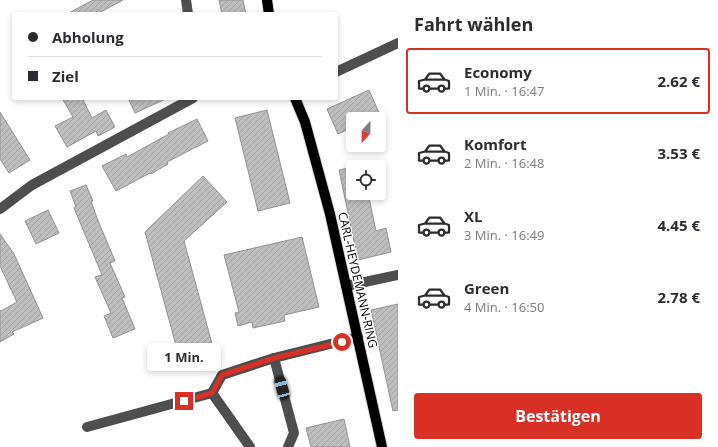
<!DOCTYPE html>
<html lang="de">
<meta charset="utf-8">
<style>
body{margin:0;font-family:"Open Sans",sans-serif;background:#f2f2f3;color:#2b2b33;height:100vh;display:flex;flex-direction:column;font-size:15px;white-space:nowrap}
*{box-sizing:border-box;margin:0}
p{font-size:13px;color:#7c7c81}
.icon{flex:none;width:22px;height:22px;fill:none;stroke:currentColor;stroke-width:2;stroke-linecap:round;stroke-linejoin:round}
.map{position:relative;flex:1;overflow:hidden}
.panel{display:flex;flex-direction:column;background:#fff;width:320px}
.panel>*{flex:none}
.hud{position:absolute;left:12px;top:12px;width:326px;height:88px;border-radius:4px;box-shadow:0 2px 6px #0003;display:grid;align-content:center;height:88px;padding:0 16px;background:#fff}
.needle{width:26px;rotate:202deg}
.controls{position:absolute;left:346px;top:112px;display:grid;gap:8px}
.controls a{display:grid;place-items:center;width:40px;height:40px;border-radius:4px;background:#fff;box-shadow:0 2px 6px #0003;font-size:20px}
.end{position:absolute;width:18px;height:18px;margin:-9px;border:5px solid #d93025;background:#fff;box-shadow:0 0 0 2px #fff}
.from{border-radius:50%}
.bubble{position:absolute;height:28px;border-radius:4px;background:#fff;box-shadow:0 2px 6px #0003;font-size:13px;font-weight:700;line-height:28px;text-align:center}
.car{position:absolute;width:12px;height:24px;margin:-12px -6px;border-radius:5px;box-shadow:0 0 3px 1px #0007;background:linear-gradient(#222 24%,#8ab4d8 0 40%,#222 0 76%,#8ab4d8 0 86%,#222 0)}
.hud b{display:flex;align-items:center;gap:14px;height:38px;font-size:15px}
.hud b+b{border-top:1px solid #e1e1e2}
.hud i{width:10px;height:10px;background:#2b2b33}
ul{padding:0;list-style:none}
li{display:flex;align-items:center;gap:12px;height:66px;margin:0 8px 6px;padding:0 8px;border:2px solid transparent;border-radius:4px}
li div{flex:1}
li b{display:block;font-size:15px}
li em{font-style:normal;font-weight:700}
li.selected{border-color:#d93025}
li>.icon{width:36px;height:36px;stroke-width:1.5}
h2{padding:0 16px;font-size:18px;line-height:48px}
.cta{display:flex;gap:8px;margin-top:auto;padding:8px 16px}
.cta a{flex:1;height:46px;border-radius:4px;background:#d93025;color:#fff;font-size:16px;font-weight:700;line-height:46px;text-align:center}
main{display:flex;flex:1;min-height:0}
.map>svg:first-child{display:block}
</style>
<main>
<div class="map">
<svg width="398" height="447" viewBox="0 0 398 447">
<defs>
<pattern id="building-hatch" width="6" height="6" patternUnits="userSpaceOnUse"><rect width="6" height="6" fill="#bebebe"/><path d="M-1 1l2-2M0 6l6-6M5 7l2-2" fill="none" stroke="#a2a2a2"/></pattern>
</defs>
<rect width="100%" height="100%" fill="#fff"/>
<!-- building -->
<g fill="url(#building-hatch)" stroke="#929292">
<path d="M 93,0 L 123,0 L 97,14 L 67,14 Z"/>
<path d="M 219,0 L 243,0 L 246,14 L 222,14 Z"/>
<path d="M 369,90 L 380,115 L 371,119 L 353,119 L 353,127 L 338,134 L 327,109 Z"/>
<path d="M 62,98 L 82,98 L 92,118 L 106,110 L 115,127 L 98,136 L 96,131 L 67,147 L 55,126 L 73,117 Z"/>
<path d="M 128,98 L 168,98 L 135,113 Z"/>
<path d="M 267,110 L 290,203 L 258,211 L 235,118 Z"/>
<path d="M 0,112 L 30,160 L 9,173 L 0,159 Z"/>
<path d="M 197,119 L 208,141 L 167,162 L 168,164 L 151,174 L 150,173 L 116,191 L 102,166 L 126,154 L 127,157 L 169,134 L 168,133 Z"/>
<path d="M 353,167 L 353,193 L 368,193 L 376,231 L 386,228 L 391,252 L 358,260 L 339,170 Z"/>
<path d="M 203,176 L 227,202 L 184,241 L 214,351 L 180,360 L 145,232 Z"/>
<path d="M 86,185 L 93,201 L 91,201 L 97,218 L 115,261 L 110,263 L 125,297 L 122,298 L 135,329 L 113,338 L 104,316 L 111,313 L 95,277 L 102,275 L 74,208 L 76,207 L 70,191 Z"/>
<path d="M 48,210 L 59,233 L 36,244 L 25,221 Z"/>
<path d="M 0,234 L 14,254 L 43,318 L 12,332 L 14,334 L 0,342 L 0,310 L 1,311 L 17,302 L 0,266 Z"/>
<path d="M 302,237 L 319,307 L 284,315 L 285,321 L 253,328 L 252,322 L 238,326 L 235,313 L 239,312 L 224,255 Z"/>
<path d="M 398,304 L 398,410 L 393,411 L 371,310 Z"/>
<path d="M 344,419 L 350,447 L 311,447 L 306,428 Z"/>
</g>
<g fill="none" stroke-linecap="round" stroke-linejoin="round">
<defs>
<g id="major">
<path d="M 267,0 L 269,14"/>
<path d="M 295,98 L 305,122 L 330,214 L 382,447"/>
</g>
</defs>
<!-- major casing -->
<use href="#major" stroke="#dbdbdb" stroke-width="12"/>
<!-- minor -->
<g stroke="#4e4e4e" stroke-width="10">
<path d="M 186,0 L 188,14"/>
<path d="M 336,72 L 398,43"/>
<path d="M 0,209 L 32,185 L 193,98"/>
<path d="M 346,286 L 398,275"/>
<path d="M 274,358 L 294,433 L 288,447"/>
<path d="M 87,427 L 212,393"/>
<path d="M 250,447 L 212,393 L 222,375 L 274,358 L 358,337"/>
</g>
<!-- major -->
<use href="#major" stroke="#000" stroke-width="10"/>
</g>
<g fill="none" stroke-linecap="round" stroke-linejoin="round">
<!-- route -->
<path stroke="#d93025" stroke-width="5" d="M 184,401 L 212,393 L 222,375 L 274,358 L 342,342"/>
</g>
<g text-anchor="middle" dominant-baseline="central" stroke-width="3" stroke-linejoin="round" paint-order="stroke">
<!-- street labels -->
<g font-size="12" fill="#000" stroke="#fff">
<text transform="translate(358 280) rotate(77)">CARL-HEYDEMANN-RING</text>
</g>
</g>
</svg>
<div class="controls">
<a><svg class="needle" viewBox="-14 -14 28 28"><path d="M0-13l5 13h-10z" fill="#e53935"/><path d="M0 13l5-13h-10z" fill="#7c7c81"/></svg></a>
<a><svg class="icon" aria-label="locate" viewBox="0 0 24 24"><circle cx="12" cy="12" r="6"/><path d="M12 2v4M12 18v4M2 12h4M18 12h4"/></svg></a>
</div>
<i class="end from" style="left:342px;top:342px"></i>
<i class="end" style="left:184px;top:401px"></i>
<div class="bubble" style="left:147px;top:343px;width:74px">1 Min.</div>
<i class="car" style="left:282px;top:388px;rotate:345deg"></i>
<div class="hud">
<b><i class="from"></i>Abholung</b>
<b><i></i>Ziel</b>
</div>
</div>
<section class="panel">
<h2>Fahrt wählen</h2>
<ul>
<li class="selected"><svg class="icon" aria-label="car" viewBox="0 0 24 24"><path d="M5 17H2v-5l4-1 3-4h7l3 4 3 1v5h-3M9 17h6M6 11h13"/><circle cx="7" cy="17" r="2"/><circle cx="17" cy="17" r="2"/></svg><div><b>Economy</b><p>1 Min. · 16:47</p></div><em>2.62 €</em></li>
<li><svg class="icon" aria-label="car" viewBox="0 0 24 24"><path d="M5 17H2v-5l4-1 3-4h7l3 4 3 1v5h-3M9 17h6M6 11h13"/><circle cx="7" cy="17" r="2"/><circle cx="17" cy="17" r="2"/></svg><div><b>Komfort</b><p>2 Min. · 16:48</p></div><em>3.53 €</em></li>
<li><svg class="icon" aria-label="car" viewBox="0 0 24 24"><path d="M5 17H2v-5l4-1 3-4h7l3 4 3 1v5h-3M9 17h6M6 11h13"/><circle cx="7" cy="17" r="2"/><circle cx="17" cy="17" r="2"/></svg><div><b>XL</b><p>3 Min. · 16:49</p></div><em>4.45 €</em></li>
<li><svg class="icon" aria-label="car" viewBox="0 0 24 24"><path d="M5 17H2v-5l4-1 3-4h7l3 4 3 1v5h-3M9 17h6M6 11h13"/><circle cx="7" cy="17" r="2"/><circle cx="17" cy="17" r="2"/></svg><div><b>Green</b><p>4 Min. · 16:50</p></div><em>2.78 €</em></li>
</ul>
<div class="cta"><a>Bestätigen</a></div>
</section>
</main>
